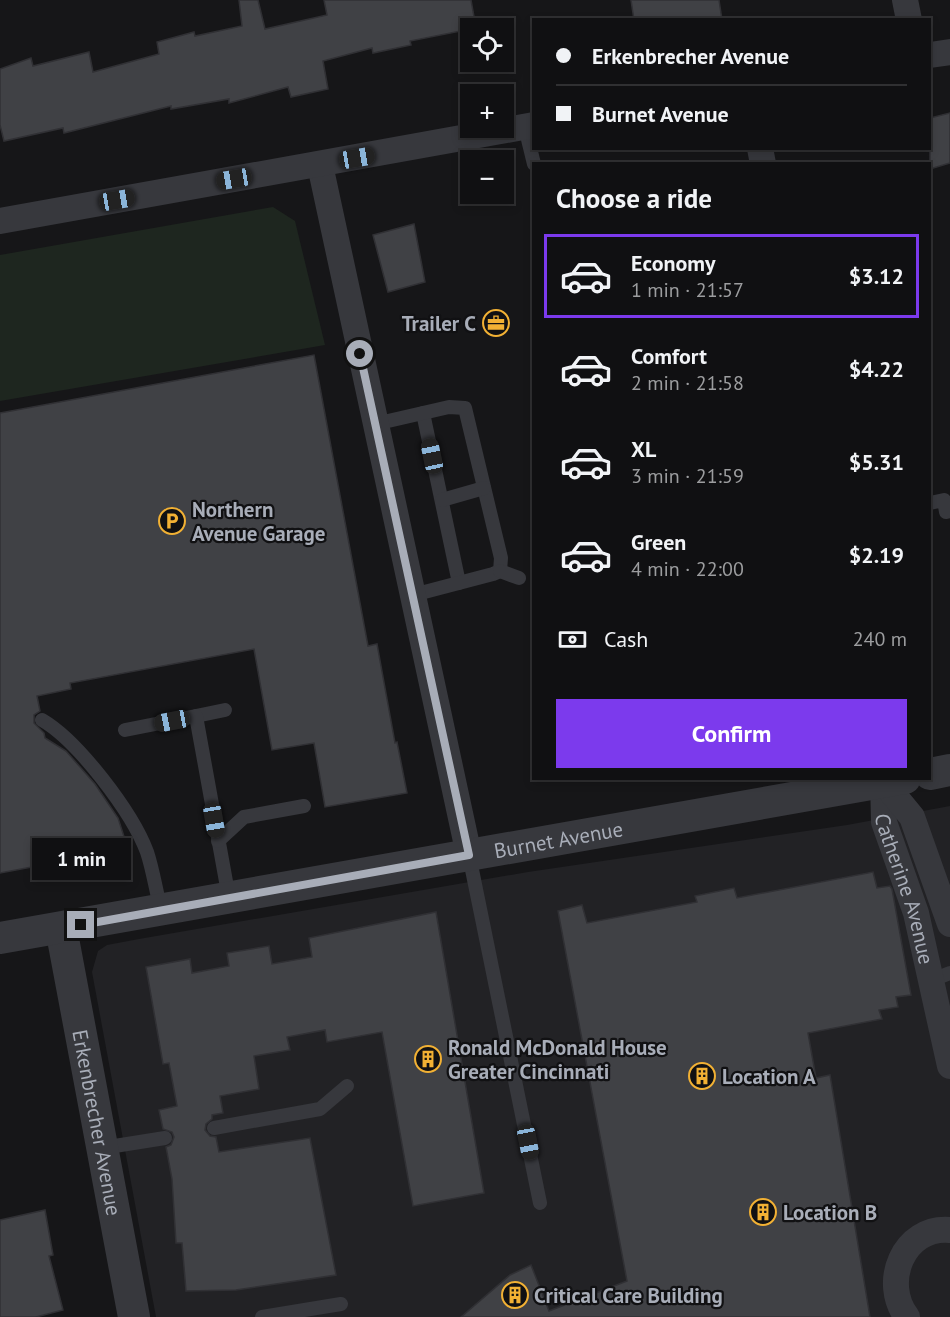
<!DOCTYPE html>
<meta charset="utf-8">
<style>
body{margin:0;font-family:"PT Sans",sans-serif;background:#19191b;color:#f1f3f6;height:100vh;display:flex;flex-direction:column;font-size:22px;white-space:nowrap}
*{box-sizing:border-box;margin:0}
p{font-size:20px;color:#9c9d9f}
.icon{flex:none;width:33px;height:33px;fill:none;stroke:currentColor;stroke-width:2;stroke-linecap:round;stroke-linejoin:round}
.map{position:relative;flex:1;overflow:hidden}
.sheet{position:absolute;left:532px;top:162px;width:399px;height:618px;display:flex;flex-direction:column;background:#101012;border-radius:0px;box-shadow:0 3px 9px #0003,0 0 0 2px #303032}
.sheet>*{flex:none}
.hud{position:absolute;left:532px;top:18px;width:399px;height:132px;border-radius:0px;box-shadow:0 3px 9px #0003,0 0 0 2px #303032;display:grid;align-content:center;height:132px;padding:0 24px;background:#101012}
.fabs{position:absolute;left:460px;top:18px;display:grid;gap:12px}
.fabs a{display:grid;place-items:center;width:54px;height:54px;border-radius:0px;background:#101012;box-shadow:0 3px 9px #0003,0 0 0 2px #303032;font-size:30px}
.end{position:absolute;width:27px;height:27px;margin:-14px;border:8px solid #a8adb8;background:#111;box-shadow:0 0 0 3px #111}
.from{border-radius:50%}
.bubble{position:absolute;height:42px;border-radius:0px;background:#101012;box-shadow:0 3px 9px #0003,0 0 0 2px #303032;font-size:20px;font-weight:700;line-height:42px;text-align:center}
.car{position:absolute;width:18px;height:36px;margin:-18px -9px;border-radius:8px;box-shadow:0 0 4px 2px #0007;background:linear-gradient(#222 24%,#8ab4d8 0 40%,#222 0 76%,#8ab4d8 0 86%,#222 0)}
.hud b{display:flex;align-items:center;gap:21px;height:57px;font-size:22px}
.hud b+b{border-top:2px solid #303032}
.hud i{width:15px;height:15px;background:#f1f3f6}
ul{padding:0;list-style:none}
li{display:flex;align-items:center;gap:18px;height:84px;margin:0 12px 9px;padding:0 12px;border:3px solid transparent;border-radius:0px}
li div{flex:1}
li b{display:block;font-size:22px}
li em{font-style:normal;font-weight:700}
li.current{border-color:#7c3aed}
li>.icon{width:54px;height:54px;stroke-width:1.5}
h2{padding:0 24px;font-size:27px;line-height:72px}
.pay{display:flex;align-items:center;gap:15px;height:66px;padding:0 24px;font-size:22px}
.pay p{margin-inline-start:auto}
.cta{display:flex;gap:12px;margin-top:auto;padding:12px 24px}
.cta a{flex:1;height:69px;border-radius:0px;background:#7c3aed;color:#fff;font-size:24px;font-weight:700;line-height:69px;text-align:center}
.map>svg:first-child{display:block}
</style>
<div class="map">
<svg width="950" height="1317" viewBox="0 0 950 1317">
<rect width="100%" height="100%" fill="#161618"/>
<!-- built -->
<path fill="#222225" d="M 950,806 L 950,1317 L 156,1317 L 92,972 L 98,951 L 107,945 L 139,939 L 528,872 L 847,825 Z"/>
<!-- green -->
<path fill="#1e261f" d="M 273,207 L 295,221 L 325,345 L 0,401 L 0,255 Z"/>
<!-- building -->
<g fill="#404145" stroke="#303034" stroke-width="1.5">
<path d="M 239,0 L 258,0 L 265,29 L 327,15 L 324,0 L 471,0 L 476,28 L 410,41 L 411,45 L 373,53 L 372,48 L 323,61 L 328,89 L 291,97 L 288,87 L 229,103 L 229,99 L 171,109 L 171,106 L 64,133 L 63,128 L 4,141 L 0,125 L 0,69 L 31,58 L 33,66 L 89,52 L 93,72 L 159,54 L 157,42 L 194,32 L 195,36 L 242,26 Z"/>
<path d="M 631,0 L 719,0 L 722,20 L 634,20 Z"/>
<path d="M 950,113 L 950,163 L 930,169 L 930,118 Z"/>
<path d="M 414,224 L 425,282 L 388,292 L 373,235 Z"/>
<path d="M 314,355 L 368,646 L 377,644 L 395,743 L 397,742 L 407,793 L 325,807 L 314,743 L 272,750 L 254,649 L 70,683 L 71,689 L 37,696 L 40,711 L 34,715 L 34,723 L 44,733 L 45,738 L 66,751 L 95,784 L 118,818 L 128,849 L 0,873 L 0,413 Z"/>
<path d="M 873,872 L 877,888 L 890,886 L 892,889 L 911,995 L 896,997 L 898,1007 L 879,1010 L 882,1019 L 808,1033 L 816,1078 L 830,1075 L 870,1317 L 461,1317 L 510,1275 L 531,1265 L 549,1311 L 627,1281 L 558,911 L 582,905 L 587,923 L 697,902 L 695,896 L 734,888 L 737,898 Z"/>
<path d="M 436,912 L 484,1193 L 413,1206 L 382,1032 L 327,1042 L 325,1030 L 287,1037 L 290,1050 L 254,1056 L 259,1089 L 220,1096 L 223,1113 L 212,1115 L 212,1119 L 206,1124 L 205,1130 L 210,1136 L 216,1137 L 219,1152 L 310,1138 L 336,1275 L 236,1290 L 186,1291 L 182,1243 L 176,1243 L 172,1179 L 166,1147 L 171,1145 L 174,1137 L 172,1132 L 163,1129 L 159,1110 L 177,1106 L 169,1063 L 163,1064 L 146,967 L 190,959 L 192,973 L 229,966 L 227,953 L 269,946 L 272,964 L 312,957 L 309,938 Z"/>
<path d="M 45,1210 L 53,1255 L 49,1256 L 63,1310 L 36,1317 L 0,1317 L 0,1220 Z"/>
</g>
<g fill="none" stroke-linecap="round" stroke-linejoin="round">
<!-- service -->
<g stroke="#37383d" stroke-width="14">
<path d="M 525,127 L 534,164"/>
<path d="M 423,413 L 459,583"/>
<path d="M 375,424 L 449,407 L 465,408 L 501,558 L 500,571 L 493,574 L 413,595"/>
<path d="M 442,500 L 484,488"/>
<path d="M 930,503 L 944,500 L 946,512 L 950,511"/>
<path d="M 500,571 L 519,578"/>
<path d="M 196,716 L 225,710"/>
<path d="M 42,720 C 78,741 132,812 147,852 C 153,870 156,891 161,910"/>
<path d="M 125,730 L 196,716 L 229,898"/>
<path d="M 218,841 L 244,817 L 304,806"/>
<path d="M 469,855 L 540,1203"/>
<path d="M 932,980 L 950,973"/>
<path d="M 214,1128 L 320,1109 L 347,1086"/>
<path d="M 102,1148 L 165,1138"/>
<path d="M 262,1317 L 341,1304"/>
</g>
<!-- minor -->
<g stroke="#37383d" stroke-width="26">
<path d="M 905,0 L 909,20"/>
<path d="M 930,55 L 950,52"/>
<path d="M 760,148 L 763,164"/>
<path d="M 320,165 L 469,855"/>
<path d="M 0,221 L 534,125"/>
<path id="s1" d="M 883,778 L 884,822 L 916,913 L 950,1066"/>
<path d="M 884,783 L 912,817 L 950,924"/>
<path d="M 907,1317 C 881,1283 903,1226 950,1230"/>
</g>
<!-- tertiary -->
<g stroke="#37383d" stroke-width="32">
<path d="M 930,774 L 950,770"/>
<path id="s2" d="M 61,928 L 134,1317"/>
<path id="s3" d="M 0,938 L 905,778"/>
</g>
</g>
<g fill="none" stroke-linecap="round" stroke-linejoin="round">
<!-- route -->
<path stroke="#a8adb8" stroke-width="8" d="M 81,925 L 469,855 L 360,354"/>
</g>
<!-- icons -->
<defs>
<symbol id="office-ring" viewBox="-11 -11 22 22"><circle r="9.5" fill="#111113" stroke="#f2b134" stroke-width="1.5"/><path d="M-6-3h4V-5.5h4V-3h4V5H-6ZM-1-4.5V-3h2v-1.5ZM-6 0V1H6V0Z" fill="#f2b134"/></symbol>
<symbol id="parking-ring" viewBox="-11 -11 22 22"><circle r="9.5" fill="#111113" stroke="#f2b134" stroke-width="1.5"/><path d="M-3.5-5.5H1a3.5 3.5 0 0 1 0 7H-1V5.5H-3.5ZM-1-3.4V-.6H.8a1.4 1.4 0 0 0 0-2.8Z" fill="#f2b134"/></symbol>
<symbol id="building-ring" viewBox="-11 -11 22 22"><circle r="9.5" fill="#111113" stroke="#f2b134" stroke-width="1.5"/><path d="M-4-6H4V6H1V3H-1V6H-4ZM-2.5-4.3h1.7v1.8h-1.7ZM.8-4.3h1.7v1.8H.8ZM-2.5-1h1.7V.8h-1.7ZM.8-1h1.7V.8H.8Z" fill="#f2b134"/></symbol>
</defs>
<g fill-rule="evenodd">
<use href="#office-ring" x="481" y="308" width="30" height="30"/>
<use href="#parking-ring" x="157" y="506" width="30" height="30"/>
<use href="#building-ring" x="413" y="1044" width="30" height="30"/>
<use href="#building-ring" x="687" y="1061" width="30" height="30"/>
<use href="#building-ring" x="748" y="1197" width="30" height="30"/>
<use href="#building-ring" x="500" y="1280" width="30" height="30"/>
</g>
<g text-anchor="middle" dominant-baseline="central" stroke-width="4.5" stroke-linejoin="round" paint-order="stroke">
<!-- poi labels -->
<g font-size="21" font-weight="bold" fill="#a8adb8" stroke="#111113" text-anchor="start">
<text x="476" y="323" text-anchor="end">Trailer C</text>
<text x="192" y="509">Northern<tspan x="192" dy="24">Avenue Garage</tspan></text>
<text x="448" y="1047">Ronald McDonald House<tspan x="448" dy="24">Greater Cincinnati</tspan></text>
<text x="722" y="1076">Location A</text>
<text x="783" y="1212">Location B</text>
<text x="534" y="1295">Critical Care Building</text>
</g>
<!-- street labels -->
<g font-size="21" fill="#a8adb8" stroke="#111113">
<text stroke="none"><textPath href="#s3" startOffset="567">Burnet Avenue</textPath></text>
<text stroke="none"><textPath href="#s1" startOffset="114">Catherine Avenue</textPath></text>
<text stroke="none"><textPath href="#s2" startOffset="198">Erkenbrecher Avenue</textPath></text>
</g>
</g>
</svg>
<div class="fabs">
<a><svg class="icon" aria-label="locate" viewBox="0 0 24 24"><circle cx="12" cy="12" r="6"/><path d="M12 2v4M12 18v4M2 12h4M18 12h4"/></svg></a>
<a>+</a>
<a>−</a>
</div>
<i class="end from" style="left:360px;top:354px"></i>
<i class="end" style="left:81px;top:925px"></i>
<div class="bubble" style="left:32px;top:838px;width:99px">1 min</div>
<i class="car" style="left:357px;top:158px;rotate:80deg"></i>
<i class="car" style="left:234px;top:179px;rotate:260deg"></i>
<i class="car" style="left:117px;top:200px;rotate:80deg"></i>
<i class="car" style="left:432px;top:456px;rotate:348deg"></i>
<i class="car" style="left:172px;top:721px;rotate:259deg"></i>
<i class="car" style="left:214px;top:820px;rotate:170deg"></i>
<i class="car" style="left:528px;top:1142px;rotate:169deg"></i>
<div class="hud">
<b><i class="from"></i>Erkenbrecher Avenue</b>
<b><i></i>Burnet Avenue</b>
</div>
<section class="sheet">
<h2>Choose a ride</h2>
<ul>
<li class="current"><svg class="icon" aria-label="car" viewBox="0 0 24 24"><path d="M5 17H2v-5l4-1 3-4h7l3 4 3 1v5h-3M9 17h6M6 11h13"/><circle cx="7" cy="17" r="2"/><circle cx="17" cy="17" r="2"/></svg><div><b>Economy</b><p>1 min · 21:57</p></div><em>$3.12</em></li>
<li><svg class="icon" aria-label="car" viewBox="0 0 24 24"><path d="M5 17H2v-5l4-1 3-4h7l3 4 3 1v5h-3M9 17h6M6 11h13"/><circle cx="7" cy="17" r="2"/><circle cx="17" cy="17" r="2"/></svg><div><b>Comfort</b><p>2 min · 21:58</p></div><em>$4.22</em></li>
<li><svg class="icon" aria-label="car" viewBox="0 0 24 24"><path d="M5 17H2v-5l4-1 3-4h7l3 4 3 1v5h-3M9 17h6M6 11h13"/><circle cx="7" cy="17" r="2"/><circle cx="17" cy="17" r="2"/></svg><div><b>XL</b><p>3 min · 21:59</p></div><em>$5.31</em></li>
<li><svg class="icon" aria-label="car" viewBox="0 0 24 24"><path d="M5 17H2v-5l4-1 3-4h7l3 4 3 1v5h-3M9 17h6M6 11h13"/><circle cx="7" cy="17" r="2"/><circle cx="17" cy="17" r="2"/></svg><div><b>Green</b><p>4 min · 22:00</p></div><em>$2.19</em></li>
</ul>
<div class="pay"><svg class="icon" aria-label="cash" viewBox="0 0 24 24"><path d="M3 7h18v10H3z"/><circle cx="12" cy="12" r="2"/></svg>Cash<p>240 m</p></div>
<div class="cta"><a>Confirm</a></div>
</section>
</div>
